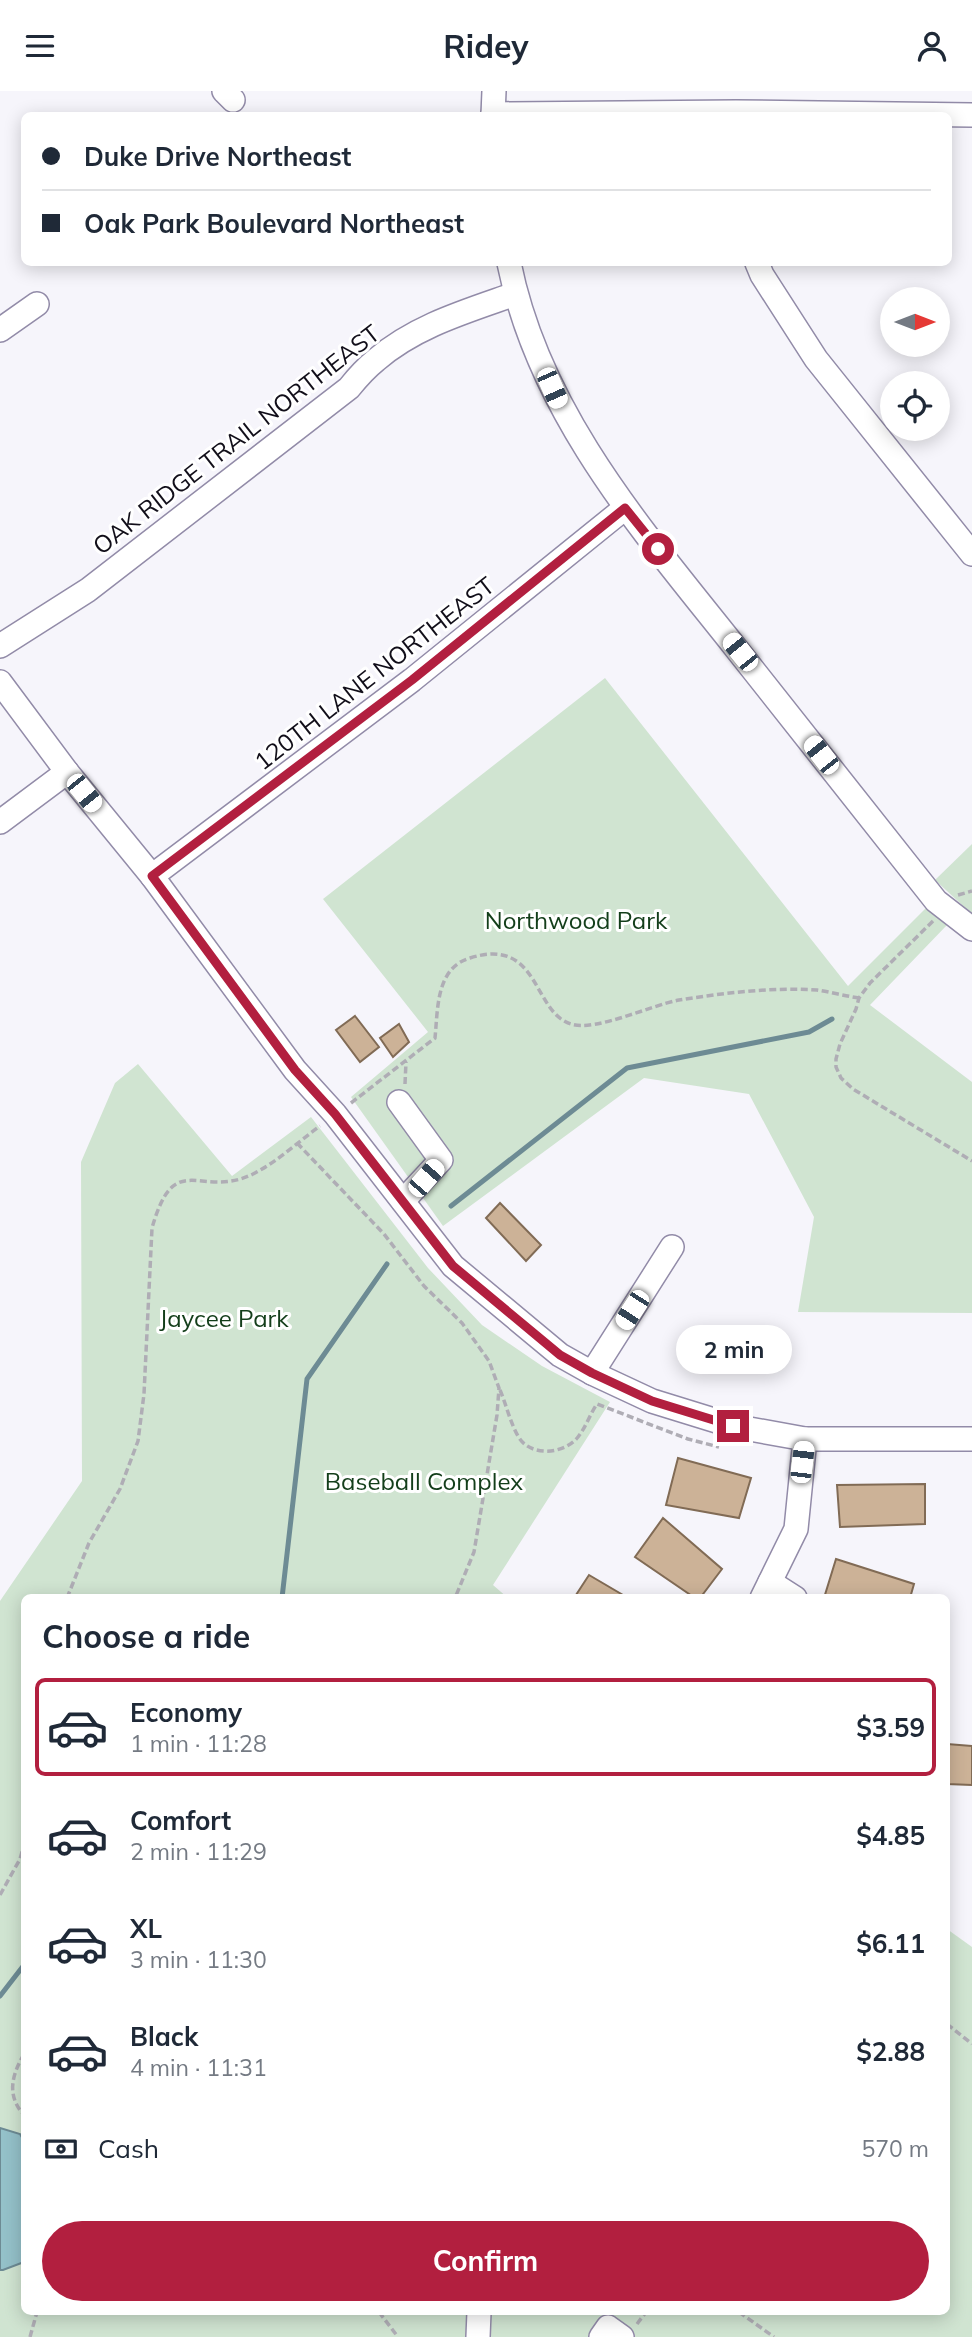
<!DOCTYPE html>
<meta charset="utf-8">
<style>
body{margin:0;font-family:Mulish,sans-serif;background:#f6f6f7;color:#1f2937;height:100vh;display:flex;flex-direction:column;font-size:26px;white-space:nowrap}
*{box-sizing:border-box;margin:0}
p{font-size:23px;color:#747a83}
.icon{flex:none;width:38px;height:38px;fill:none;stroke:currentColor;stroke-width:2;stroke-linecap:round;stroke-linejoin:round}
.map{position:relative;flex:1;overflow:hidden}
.side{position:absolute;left:21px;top:1503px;width:929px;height:721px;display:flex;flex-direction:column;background:#fff;border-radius:10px;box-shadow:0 4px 18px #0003}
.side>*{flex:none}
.top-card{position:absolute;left:21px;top:21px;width:931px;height:154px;border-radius:10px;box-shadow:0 4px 18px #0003;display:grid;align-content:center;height:154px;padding:0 21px;background:#fff}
.needle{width:46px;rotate:90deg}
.tools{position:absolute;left:880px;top:196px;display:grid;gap:14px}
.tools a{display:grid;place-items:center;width:70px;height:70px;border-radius:50%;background:#fff;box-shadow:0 4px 18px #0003;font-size:35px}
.end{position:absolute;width:32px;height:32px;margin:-16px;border:9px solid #b21f3f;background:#fff;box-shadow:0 0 0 4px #fff}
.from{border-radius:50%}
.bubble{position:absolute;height:49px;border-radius:24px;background:#fff;box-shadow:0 4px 18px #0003;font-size:23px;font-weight:700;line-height:49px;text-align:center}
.car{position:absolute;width:21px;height:42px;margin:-21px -10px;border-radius:9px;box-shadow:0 0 5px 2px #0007;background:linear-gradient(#fff 24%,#345 0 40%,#fff 0 76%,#345 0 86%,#fff 0)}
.top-card b{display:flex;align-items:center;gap:24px;height:66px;font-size:26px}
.top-card b+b{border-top:2px solid #e0e1e3}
.top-card i{width:18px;height:18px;background:#1f2937}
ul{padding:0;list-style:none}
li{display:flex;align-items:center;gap:21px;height:98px;margin:0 14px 10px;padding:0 7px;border:4px solid transparent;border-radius:10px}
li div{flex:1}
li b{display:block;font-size:26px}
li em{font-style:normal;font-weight:700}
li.active{border-color:#b21f3f}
li>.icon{width:63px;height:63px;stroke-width:1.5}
h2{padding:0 21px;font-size:32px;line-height:84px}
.pay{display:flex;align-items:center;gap:18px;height:77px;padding:0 21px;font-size:26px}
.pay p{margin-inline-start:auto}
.action{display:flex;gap:14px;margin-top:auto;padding:14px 21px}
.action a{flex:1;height:80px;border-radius:42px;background:#b21f3f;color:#fff;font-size:28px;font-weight:700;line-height:80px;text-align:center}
header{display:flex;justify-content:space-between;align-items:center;height:91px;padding:0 21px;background:#fff;font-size:32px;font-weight:700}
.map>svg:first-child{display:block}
</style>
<header><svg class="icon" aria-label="menu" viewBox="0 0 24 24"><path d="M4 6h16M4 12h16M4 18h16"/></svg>Ridey<svg class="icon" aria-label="person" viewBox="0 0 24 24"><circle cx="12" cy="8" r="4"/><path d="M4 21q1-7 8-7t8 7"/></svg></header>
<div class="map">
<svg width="972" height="2246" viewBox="0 0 972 2246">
<rect width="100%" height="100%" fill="#f6f5fb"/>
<!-- green -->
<g fill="#d0e4d1">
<path d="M 605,587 L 848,895 L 928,815 L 947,834 L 870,914 L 972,991 L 972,1222 L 798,1221 L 814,1126 L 749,1003 L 644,987 L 443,1135 L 351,1006 L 428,941 L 323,808 Z"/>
<path d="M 972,753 L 972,823 L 935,789 Z"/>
<path d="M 138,973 L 232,1085 L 311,1026 L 428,1177 L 482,1234 L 542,1275 L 610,1311 L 493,1494 L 508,1507 L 24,1507 L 24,2221 L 947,2221 L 947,1838 L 972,1856 L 972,2246 L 0,2246 L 0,1510 L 82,1390 L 81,1071 L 115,992 Z"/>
</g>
<!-- water -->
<path fill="#94c1c9" stroke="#6d8b94" stroke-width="2" d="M 0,2037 L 20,2043 L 24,2050 L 24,2171 L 3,2179 L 0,2179 Z"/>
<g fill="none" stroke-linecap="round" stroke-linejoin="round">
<!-- stream -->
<g stroke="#6d8b94" stroke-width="5">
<path d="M 451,1115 L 627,977 L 809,941 L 832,928"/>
<path d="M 282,1507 L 307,1288 L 387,1173"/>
<path d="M 0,1905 L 24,1874"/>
</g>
</g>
<!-- building -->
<g fill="#ccb297" stroke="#816b55" stroke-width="2">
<path d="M 355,925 L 379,956 L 360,971 L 336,939 Z"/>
<path d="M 399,933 L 409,951 L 393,966 L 380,947 Z"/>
<path d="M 500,1112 L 541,1154 L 526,1170 L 486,1127 Z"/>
<path d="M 678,1367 L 751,1387 L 739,1427 L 666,1414 Z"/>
<path d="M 925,1393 L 925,1433 L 840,1436 L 837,1394 Z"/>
<path d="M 663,1427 L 722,1478 L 700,1507 L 695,1507 L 635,1466 Z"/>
<path d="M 836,1468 L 914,1493 L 910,1507 L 824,1507 Z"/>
<path d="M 589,1484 L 628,1507 L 574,1507 Z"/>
<path d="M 947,1653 L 972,1655 L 972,1694 L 947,1693 Z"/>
</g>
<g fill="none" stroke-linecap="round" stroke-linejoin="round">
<defs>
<g id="minor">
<path d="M 224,0 L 233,9"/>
<path d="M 493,23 L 736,21 L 972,24"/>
<path d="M 493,24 L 494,0"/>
<path d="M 509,172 C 539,322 642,439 735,556 C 802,640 869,725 936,810 L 972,838"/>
<path d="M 757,172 L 762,184 L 816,268 L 972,463"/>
<path d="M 0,239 L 37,213"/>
<path d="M 0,555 L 88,499 L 349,297 C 357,287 366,277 376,269 C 415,235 467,220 515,203"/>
<path d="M 0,591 L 67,681 L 152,785 L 295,979 L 335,1023 L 453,1175 L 560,1264 L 592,1282 L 652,1310 L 733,1335 L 805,1348 L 972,1348"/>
<path d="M 0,731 L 67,681"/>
<path d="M 152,785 L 412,589 L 625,417"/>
<path d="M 399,1011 L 441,1069 L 403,1110"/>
<path d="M 592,1282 L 672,1156"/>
<path d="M 770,1491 L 795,1507"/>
<path d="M 762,1507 L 796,1438 L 805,1348"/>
<path d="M 478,2246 L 479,2221"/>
<path d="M 601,2246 L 608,2236 L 622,2246"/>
</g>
</defs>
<!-- minor casing -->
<use href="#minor" stroke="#928ba8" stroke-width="26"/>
<!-- path -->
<g stroke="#afadb5" stroke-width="3.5" stroke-dasharray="7 3.5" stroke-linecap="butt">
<path d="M 958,804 L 972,800"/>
<path d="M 933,830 L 870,892 L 859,907 L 856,918 L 840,953 L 836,968 L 836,976 L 841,987 L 853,998 L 972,1070"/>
<path d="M 405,993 L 406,971"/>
<path d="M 351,1012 L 435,947 C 438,917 436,877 470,867 C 540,845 532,921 571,933 C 595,941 652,914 679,909 C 724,902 771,896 817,899 C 831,901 845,905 859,907"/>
<path d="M 297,1052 L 384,1143 L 424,1195 L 462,1232 L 489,1270 L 499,1297 L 497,1324 L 474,1461 L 455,1507"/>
<path d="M 500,1299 C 506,1313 510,1331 518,1345 C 530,1367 565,1363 578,1346 C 586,1336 590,1323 597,1313 L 688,1348 L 719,1356"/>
<path d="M 67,1507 L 89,1452 L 120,1398 L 138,1350 L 144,1303 L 152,1137 C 175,1056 200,1109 253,1083 C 277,1071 298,1051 320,1035"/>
<path d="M 0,1804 L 20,1768 L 24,1754"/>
<path d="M 947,1933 L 972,1953"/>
<path d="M 24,1963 C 12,1984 6,2004 24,2024"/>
<path d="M 379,2221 L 398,2246"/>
<path d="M 739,2221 L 774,2246"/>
<path d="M 637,2233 L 646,2221"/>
<path d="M 30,2246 L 37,2221"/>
</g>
<!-- minor -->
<use href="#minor" stroke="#fff" stroke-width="23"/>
</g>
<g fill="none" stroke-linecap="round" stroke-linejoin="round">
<!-- route -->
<path stroke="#b21f3f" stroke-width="9" d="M 658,458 L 625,417 L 412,589 L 152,785 L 295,979 L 335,1023 L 453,1175 L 560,1264 L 592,1282 L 652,1310 L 733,1335"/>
</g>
<g text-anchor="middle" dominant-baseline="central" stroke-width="6" stroke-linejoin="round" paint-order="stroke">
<!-- street labels -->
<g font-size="24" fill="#110e19" stroke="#fff">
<text transform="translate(236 348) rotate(-38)">OAK RIDGE TRAIL NORTHEAST</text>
<text transform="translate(374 582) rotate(-38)">120TH LANE NORTHEAST</text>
</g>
<!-- park labels -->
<g font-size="24" fill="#133e1a" stroke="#fff">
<text x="576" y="829">Northwood Park</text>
<text x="224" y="1227">Jaycee Park</text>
<text x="424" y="1390">Baseball Complex</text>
</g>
</g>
</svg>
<div class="tools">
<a><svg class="needle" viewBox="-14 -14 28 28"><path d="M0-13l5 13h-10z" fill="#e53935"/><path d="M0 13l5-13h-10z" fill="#747a83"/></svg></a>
<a><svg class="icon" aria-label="locate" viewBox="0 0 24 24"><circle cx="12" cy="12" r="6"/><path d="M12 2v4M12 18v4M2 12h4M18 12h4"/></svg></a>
</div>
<i class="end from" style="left:658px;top:458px"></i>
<i class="end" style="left:733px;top:1335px"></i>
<div class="bubble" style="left:676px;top:1234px;width:116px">2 min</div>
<i class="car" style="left:552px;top:297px;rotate:156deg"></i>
<i class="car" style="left:740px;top:561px;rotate:321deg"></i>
<i class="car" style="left:821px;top:664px;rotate:322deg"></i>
<i class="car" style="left:84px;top:702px;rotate:141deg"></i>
<i class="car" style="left:426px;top:1087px;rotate:41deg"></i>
<i class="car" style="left:632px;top:1219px;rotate:213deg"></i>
<i class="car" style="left:802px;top:1371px;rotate:7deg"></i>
<div class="top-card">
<b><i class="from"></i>Duke Drive Northeast</b>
<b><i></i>Oak Park Boulevard Northeast</b>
</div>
<section class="side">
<h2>Choose a ride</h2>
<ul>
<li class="active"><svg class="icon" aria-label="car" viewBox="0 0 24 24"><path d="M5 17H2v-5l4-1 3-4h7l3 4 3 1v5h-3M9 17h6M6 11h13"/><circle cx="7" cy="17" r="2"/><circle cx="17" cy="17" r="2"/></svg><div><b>Economy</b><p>1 min · 11:28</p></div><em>$3.59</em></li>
<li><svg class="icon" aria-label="car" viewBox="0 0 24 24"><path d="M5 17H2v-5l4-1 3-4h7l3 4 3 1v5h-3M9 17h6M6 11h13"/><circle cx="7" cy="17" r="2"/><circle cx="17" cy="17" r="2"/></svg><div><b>Comfort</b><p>2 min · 11:29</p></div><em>$4.85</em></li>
<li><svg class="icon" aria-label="car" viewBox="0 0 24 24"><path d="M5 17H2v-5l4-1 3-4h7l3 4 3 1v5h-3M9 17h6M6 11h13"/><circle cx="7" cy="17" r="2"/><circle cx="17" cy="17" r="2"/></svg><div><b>XL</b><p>3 min · 11:30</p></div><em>$6.11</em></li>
<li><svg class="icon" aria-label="car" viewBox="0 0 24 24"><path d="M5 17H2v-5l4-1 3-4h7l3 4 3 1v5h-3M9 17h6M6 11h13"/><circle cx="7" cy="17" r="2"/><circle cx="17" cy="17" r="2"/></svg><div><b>Black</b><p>4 min · 11:31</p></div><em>$2.88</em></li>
</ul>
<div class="pay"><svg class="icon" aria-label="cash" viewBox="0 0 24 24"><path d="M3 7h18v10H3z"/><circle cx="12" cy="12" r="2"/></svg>Cash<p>570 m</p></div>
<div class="action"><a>Confirm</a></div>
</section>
</div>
